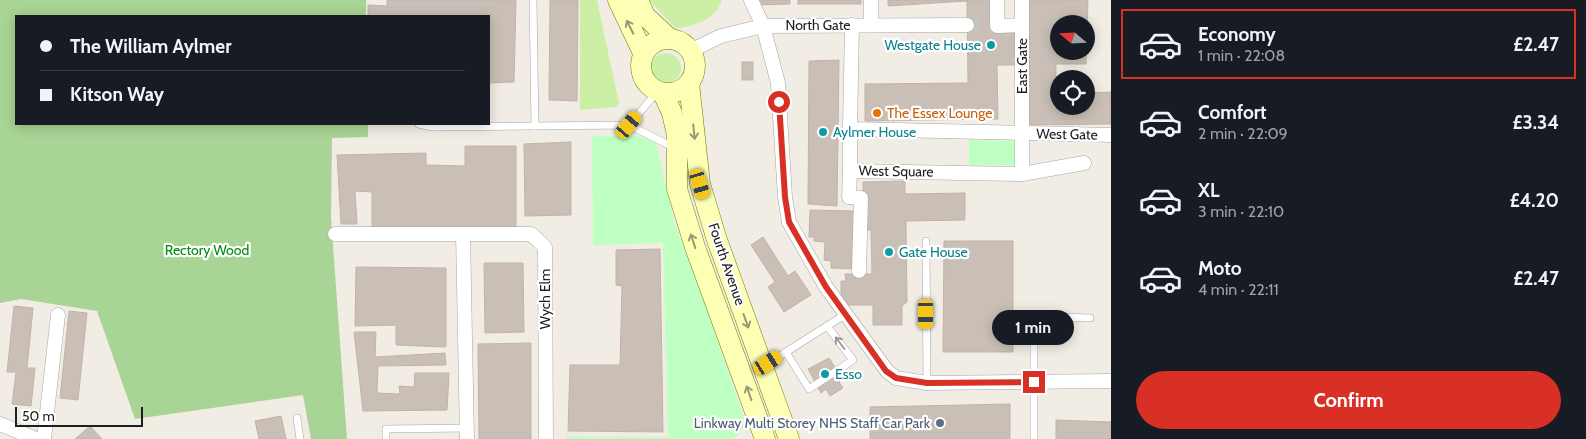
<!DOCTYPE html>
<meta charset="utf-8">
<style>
body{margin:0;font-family:Cabin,sans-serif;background:#20242c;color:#f1f3f6;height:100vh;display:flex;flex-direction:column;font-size:19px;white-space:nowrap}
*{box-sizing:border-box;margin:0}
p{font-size:16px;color:#9ea1a6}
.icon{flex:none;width:28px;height:28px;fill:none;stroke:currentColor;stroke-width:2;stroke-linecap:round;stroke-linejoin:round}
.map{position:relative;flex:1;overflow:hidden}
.sheet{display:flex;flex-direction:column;background:#171b24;width:475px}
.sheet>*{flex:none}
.guide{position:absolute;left:15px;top:15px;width:475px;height:110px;border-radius:0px;box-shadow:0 2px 12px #0003;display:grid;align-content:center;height:110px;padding:0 25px;background:#171b24}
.needle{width:32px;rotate:289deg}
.buttons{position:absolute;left:1050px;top:15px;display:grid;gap:10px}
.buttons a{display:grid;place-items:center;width:45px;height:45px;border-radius:50%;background:#171b24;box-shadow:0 2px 12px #0003;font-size:25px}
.scale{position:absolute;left:15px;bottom:12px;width:128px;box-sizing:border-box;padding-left:5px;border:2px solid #1f1f1f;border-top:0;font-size:14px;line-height:18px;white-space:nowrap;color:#1f1f1f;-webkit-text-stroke:4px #fff;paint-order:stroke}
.end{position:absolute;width:22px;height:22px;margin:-11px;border:6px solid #d93025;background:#fff;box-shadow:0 0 0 2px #fff}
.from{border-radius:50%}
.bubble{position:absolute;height:35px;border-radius:18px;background:#171b24;box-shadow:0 2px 12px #0003;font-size:16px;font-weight:700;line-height:35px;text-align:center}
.car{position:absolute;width:15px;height:30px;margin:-15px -8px;border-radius:6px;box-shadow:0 0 4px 1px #0007;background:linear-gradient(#f5c518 24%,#345 0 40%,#f5c518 0 76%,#345 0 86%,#f5c518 0)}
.guide b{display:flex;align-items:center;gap:18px;height:48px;font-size:19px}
.guide b+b{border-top:1px solid #363941}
.guide i{width:12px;height:12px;background:#f1f3f6}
ul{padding:9px 0 0;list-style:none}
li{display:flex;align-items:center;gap:15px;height:70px;margin:0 10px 8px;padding:0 15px;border:2px solid transparent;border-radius:0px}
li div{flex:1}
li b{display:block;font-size:19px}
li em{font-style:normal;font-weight:700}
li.active{border-color:#d93025}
li>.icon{width:45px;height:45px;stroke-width:1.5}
.action{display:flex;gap:10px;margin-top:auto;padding:10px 25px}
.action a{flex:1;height:58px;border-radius:30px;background:#d93025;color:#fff;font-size:20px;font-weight:700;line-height:58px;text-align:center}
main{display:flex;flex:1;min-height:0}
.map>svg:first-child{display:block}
</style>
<main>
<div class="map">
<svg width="1111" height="439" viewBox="0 0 1111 439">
<rect width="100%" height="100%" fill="#f1ede4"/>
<!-- grass -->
<g fill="#cbf0a5">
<path d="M 580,0 L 597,0 L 617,94 L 619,103 L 616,107 L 580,110 Z"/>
<path d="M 649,0 L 722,0 C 715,21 695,25 676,29 Z"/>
<circle cx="666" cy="68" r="15"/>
</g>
<!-- forest -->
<path fill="#a8d495" d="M 0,0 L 366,0 L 366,16 L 16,16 L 16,124 L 368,124 L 368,137 L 332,138 L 331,218 L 347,439 L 311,439 L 303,395 L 135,419 L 97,311 L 21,299 L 0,303 Z"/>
<!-- park -->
<g fill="#beffc2">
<path d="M 592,136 L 638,136 L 656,143 L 674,222 L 700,290 L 746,423 L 737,436 L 730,439 L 566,439 L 566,436 L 668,437 L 663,243 L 593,245 Z"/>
<path d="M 969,140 L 1018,141 L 1017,165 L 969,165 Z"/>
</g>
<!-- building -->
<g fill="#c9bfb7" stroke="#c4b3a5" fill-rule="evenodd">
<path d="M 387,0 L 516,0 L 514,82 L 489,83 L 489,16 L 368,16 L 368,5 L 387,6 Z"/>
<path d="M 550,0 L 578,0 L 577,101 L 549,100 Z"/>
<path d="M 758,0 L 790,0 L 790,4 L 758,5 Z"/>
<rect x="798" y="0" width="63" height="4"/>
<path d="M 888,0 L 967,0 L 967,1 L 888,6 Z"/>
<path d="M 967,0 L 997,0 L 997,26 L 1015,26 L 1016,65 L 997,65 L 998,119 L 865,121 L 865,84 L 968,83 Z"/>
<path d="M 1029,0 L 1088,0 L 1086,64 L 1056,64 L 1056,93 L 1059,93 L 1059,106 L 1086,106 L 1086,93 L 1111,92 L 1111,124 L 1030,125 ZM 1059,24 L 1086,24 L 1086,51 L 1059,51 Z"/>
<path d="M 839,60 L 837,206 L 808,204 L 809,61 Z"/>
<rect x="742" y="62" width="11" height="18"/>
<path d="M 571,142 L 571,215 L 525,216 L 524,144 Z"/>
<path d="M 465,146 L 516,146 L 516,228 L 372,227 L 372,192 L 355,191 L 357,224 L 341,224 L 337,155 L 426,153 L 426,165 L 465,166 Z"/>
<path d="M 905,181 L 905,194 L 965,193 L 965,220 L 906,221 L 907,302 L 902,306 L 902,325 L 873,325 L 873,305 L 846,305 L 846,300 L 841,300 L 841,281 L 846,281 L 845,274 L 872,274 L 871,230 L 867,230 L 867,216 L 863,217 L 863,182 Z"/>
<path d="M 810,210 L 854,211 L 853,269 L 831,268 L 831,261 L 824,260 L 825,242 L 814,241 L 814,237 L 809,237 Z"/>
<path d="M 763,237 L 788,276 L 795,271 L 811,295 L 784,312 L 768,287 L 775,282 L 751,245 Z"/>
<path d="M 944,241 L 1013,241 L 1013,352 L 943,352 Z"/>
<path d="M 660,249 L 663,432 L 568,431 L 570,365 L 620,365 L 622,286 L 616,285 L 616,250 Z"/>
<path d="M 484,263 L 523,263 L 524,332 L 485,333 Z"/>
<path d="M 356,267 L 446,268 L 446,347 L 396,345 L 396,325 L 355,326 Z"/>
<path d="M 14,306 L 33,308 L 27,368 L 35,368 L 31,406 L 12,404 L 16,372 L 7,372 Z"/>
<path d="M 69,311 L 87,313 L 78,400 L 60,398 Z"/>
<path d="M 354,332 L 376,332 L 375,357 L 445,353 L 446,365 L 378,366 L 377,393 L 400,394 L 399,386 L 414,387 L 415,373 L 449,373 L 447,410 L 363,411 Z"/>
<path d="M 531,343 L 531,439 L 479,439 L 478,344 Z"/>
<path d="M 829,358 L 843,379 L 839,382 L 843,388 L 830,396 L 826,389 L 821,393 L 808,369 Z"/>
<path d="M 1010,404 L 1010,439 L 870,439 L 870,407 Z"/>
<path d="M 281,416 L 286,439 L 259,439 L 255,421 Z"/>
<path d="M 1056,420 L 1111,422 L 1111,439 L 1056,439 Z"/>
<path d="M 90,426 L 102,439 L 75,439 Z"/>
</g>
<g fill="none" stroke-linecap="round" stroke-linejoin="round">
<!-- street-tunnel -->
<path stroke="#c7c4bd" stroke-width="14" stroke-dasharray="14 7" stroke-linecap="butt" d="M 967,25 L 997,26"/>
<defs>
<g id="lane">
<path d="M 533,0 L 535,126"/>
<path d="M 419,124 L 432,127 L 629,125 L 675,148"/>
<path d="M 629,125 L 657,92"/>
<path d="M 926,241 L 927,383"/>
<path d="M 786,352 L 809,389 L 853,360 L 827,326"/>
<path d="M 764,366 L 846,314"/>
<path d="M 297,418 L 300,439"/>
<path d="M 386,439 L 386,429 L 467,428"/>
<path d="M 1034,439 L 1034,316 L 1090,318"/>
</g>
<g id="street">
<path d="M 751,0 L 763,26 L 778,83 L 785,197 L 789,222 L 826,287 L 887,371 L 896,378 L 927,383 L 1111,381"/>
<path d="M 997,0 L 997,26 L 1022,25"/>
<path d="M 1022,0 L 1022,174"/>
<path d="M 852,25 L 850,129 L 1111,135"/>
<path d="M 871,25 L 871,0"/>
<path d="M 690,51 L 721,36 L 763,26 L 967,25"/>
<path d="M 850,129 L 850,171"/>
<path d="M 335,234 L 531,234 L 545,247 L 546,439"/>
<path d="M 463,234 L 467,439"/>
<path d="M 859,271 L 861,198 L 849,197 L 850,171 L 1022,174 L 1084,163"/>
<path d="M 0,424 L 36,439"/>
<path d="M 44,439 L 58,315"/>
</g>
<g id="secondary">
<path d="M 618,0 L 643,53"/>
<path d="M 638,0 L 645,16 L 670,39"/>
<circle cx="668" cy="66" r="27"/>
<path d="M 689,83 L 700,184 L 717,240 L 789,439"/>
<path d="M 663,93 L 672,113 L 677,135 L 677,189 L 695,247 L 765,439"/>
</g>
</defs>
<!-- lane casing -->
<use href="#lane" stroke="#a6a6a6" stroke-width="8"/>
<!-- street casing -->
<use href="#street" stroke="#a6a6a6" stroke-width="15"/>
<!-- secondary casing -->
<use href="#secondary" stroke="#707c00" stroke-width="21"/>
<!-- lane -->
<use href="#lane" stroke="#fff" stroke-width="7"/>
<!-- street -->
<use href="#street" stroke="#fff" stroke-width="14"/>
<!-- secondary -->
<use href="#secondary" stroke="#fcffb4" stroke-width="20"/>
</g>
<!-- one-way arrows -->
<defs><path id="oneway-shaft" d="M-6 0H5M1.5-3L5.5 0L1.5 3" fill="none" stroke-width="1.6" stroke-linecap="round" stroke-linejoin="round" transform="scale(1.25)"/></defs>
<g stroke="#999a71">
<use href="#oneway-shaft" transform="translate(630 27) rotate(-117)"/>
<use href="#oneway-shaft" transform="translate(694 132) rotate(84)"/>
<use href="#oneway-shaft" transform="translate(693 241) rotate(-108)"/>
<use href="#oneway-shaft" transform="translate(746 321) rotate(70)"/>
<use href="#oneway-shaft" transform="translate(749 393) rotate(-109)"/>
</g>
<use stroke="#9a9a9a" href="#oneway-shaft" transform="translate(840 343) rotate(-127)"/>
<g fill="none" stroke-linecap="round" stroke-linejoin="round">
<!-- route -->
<path stroke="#d93025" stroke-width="6" d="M 779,102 L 785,197 L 789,222 L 826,287 L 886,371 L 896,378 L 927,383 L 1034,382"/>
</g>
<!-- markers -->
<g fill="#0f9aa8" stroke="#fff" stroke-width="2">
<circle cx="991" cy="45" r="5"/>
<circle cx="823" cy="132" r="5"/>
<circle cx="889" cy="252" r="5"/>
<circle cx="825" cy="374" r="5"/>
</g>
<circle fill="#e8710a" stroke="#fff" stroke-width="2" cx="877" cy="113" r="5"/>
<circle fill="#5c6f8a" stroke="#fff" stroke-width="2" cx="940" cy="423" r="5"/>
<g text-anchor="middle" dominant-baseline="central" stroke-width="4.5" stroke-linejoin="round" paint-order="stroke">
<!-- street labels -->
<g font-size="14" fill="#1f1f1f" stroke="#fff">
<text x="818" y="25">North Gate</text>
<text transform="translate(1022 66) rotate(-90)">East Gate</text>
<text transform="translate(1067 134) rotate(1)">West Gate</text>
<text transform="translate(896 171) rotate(1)">West Square</text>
<text transform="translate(727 264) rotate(71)">Fourth Avenue</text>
<text transform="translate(545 299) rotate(-90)">Wych Elm</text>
</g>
<!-- culture labels -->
<g font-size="14" fill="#0d838f" stroke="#fff" text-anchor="start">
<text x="981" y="45" text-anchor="end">Westgate House</text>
<text x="833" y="132">Aylmer House</text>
<text x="899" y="252">Gate House</text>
<text x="835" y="374">Esso</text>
</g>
<!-- food labels -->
<g font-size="14" fill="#c56008" stroke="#fff" text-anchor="start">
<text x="887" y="113">The Essex Lounge</text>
</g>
<!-- park labels -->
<g font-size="14" fill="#008a0a" stroke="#fff">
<text x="207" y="250">Rectory Wood</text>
</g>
<!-- service labels -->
<g font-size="14" fill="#4e5e75" stroke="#fff" text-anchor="end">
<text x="930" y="423">Linkway Multi Storey NHS Staff Car Park</text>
</g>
</g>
</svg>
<div class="buttons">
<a><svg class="needle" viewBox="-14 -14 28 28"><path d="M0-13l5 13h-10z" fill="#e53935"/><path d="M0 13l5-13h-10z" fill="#9ea1a6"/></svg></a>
<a><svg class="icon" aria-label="locate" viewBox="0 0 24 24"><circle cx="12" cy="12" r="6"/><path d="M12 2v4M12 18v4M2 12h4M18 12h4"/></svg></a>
</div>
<div class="scale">50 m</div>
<i class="end from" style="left:779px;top:102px"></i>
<i class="end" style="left:1034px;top:382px"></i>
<div class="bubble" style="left:992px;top:310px;width:82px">1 min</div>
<i class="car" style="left:629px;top:125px;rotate:40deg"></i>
<i class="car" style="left:700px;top:184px;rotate:163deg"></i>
<i class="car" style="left:926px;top:314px;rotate:180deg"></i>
<i class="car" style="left:768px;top:363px;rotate:58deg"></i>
<div class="guide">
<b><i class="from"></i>The William Aylmer</b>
<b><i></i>Kitson Way</b>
</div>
</div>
<section class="sheet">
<ul>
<li class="active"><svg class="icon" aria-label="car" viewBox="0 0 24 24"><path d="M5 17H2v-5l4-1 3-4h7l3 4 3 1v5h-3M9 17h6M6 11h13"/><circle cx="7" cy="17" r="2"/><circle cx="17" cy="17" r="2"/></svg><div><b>Economy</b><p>1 min · 22:08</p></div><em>£2.47</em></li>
<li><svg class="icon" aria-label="car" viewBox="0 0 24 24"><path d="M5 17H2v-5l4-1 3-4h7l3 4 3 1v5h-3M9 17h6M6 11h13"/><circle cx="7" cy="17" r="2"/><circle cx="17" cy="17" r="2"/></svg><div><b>Comfort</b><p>2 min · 22:09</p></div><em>£3.34</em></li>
<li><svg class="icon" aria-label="car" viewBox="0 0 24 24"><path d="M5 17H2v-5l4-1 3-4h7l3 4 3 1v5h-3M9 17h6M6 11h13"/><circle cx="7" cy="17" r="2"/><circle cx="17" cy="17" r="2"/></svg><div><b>XL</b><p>3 min · 22:10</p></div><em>£4.20</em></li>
<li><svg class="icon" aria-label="car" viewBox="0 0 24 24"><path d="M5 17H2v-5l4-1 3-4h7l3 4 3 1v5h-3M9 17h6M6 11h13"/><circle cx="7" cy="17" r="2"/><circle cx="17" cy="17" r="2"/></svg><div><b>Moto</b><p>4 min · 22:11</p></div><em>£2.47</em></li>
</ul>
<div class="action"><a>Confirm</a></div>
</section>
</main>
